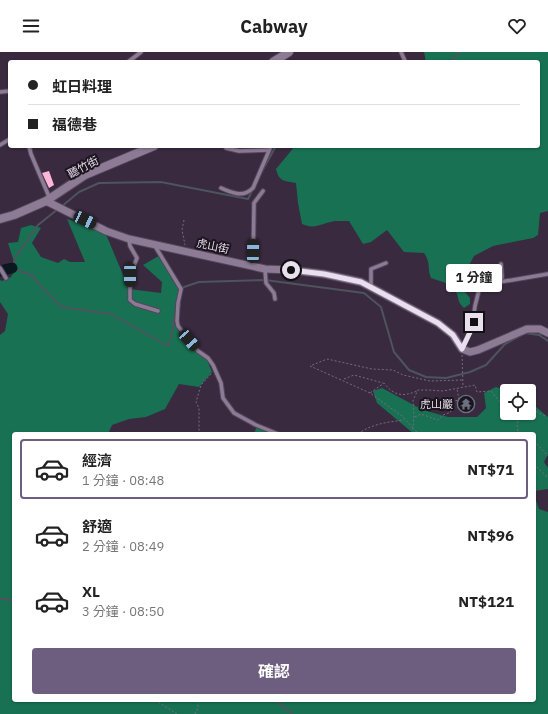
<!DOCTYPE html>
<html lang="zh-TW">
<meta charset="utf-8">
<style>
body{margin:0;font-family:"IBM Plex Sans","Noto Sans TC",sans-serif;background:#f6f6f6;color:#222;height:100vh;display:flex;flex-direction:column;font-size:15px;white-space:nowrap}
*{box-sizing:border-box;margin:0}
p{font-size:13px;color:#767676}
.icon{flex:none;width:22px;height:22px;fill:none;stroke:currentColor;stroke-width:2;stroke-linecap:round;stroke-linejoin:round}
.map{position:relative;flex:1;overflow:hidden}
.sheet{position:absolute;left:12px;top:380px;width:524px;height:270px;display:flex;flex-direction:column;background:#fff;border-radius:4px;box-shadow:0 1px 3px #0004}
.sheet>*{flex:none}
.banner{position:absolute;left:8px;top:8px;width:532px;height:88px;border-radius:4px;box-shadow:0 1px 3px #0004;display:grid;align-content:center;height:88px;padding:0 20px;background:#fff}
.controls{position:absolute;left:500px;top:332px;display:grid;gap:8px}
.controls a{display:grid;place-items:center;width:36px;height:36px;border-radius:4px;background:#fff;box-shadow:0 1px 3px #0004;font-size:20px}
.end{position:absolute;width:18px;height:18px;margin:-9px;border:5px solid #e9dfee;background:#111;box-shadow:0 0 0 2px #111}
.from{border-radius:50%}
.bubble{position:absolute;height:28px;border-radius:4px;background:#fff;box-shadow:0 1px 3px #0004;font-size:13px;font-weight:700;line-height:28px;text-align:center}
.car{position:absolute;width:12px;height:24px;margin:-12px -6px;border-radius:5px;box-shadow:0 0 3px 1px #0007;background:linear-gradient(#222 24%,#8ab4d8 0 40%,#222 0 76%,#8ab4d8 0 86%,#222 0)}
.banner b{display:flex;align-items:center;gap:14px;height:38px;font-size:15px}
.banner b+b{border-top:1px solid #e0e0e0}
.banner i{width:10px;height:10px;background:#222}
ul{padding:7px 0 0;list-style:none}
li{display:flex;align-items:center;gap:12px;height:60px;margin:0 8px 6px;padding:0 12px;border:2px solid transparent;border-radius:4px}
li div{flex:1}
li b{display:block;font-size:15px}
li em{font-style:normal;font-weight:700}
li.current{border-color:#6d5d7e}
li>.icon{width:36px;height:36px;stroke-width:1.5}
.primary-button{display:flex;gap:8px;margin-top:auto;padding:8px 20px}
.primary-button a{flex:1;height:46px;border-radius:4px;background:#6d5d7e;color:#fff;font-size:16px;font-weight:700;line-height:46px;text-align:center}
header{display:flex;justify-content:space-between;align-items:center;height:52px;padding:0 20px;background:#fff;font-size:18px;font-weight:700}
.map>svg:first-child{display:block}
</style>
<header><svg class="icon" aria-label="menu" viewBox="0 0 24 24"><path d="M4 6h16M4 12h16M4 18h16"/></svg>Cabway<svg class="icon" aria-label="heart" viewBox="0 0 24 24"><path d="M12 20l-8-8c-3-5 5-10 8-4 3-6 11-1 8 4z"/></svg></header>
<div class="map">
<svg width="548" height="662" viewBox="0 0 548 662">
<rect width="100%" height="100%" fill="#392a3f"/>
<!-- forest -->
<g fill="#187152">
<path d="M 424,0 L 548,0 L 548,159 L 540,161 L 538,183 L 533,186 L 493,194 L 474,204 L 461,228 L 461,235 L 470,246 L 470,252 L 464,256 C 456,249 460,246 455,238 C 451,231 439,229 431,226 C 427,216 431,211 424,201 L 404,200 L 387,178 L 371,190 L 363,192 L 349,169 C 344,169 340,169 335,169 C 322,171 315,178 302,172 L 298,151 L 296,131 C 285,129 279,130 276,117 L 295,94 L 538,94 L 538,10 L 426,10 Z"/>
<path d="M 67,167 L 105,180 L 129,237 L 161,241 L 162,230 L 143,213 L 162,202 L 180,239 L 181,254 L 174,270 L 183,287 L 205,303 L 212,320 L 199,335 L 179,332 L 165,357 L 146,365 L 129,367 L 112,373 L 108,382 L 14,382 L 14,648 L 534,648 L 534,443 L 539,457 L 548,460 L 548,662 L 0,662 L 0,283 L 5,279 L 8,262 L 0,250 L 0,228 L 2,229 L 11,225 L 16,216 L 8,191 L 18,190 L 21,176 L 31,173 L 41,176 L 32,191 L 41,205 L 58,211 L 64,207 L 70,210 L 85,210 Z"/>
<path d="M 496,335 L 509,339 L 507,339 L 507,361 L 529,361 L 529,349 L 548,365 L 548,402 L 544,410 L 548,416 L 548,437 L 534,439 L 534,382 L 414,382 L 377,351 L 373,339 L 382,336 L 423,358 L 448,365 L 477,365 L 486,356 L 484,341 Z"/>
<path d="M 257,374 L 276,382 L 254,382 Z"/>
</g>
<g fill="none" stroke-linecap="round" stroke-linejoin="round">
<!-- stream -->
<g stroke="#4d545d" stroke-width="2">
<path d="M 448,10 L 458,3 L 458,0"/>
<path d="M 260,123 L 276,94"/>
<path d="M 61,155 L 79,140 L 99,131 L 161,130 L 248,147 L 253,137"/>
<path d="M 58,157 L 38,173 L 16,204 L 12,216 L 33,224 L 42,236 L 62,255 L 111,262 L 168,294 L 171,286 L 177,250"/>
<path d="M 178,244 L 179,239 L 184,235 L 199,230 L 265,228 L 364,241 L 381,255 L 394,300 L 409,318 L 426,325 L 446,326 L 470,320 L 486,313 L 505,292 L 525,281 L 539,283 L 542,281"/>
<path d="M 539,283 L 548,289"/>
<path d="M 0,547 L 6,547 L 14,550"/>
<path d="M 275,648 L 293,662"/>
</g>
<!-- river -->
<path stroke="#0a191f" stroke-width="11" d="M 0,219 L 12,216"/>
</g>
<!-- building -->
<path fill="#feb5d8" d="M 49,119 L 54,133 L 49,136 L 42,121 Z"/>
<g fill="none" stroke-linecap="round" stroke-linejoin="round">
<defs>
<g id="service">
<path d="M 401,0 L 405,9"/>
<path d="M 128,10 L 141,0"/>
<path d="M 0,40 L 10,39"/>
<path d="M 0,93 L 10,87"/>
<path d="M 29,94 L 31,102 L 50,147"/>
<path d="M 225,94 L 226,96 L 239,99 L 269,98"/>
<path d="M 221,136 C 233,141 243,146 253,136 L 271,94"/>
<path d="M 129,187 L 130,194 L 137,206 L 130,223 L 130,248 L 135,252 L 158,259"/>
<path d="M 155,194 L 181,237 L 178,251 L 177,269 L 178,274 L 198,299 L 208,306 L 213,313 L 221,331 L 223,346 L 234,361 L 256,373 L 278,382"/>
<path d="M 253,215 L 254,151 L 263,139"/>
<path d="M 0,216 L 6,226"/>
<path d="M 265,217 L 266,231 L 274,241 L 275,247"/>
<path d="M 500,230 L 502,225 L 501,212"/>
<path d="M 371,235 L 371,217 L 386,211"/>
<path d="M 462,296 L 472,276 L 475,254 L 479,238 L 488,232 L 548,222"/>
</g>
<path id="minor" d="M 46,149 L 106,179 L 129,187 L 265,217 L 291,218 L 324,222 L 361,230 L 438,271 L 453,283 L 462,297 L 470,300 L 478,298 L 527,277 L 540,277 L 548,281"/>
<g id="tertiary">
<path d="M 273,10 L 289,0"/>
<path d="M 0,167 L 14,163 L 46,149 L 85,123 L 154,94"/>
</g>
</defs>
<!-- service casing -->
<use href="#service" stroke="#54475a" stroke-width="5.5"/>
<!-- minor casing -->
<use href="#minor" stroke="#54475a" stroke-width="9"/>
<!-- tertiary casing -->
<use href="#tertiary" stroke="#54475a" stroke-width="10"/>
<!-- path -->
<g stroke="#796c7f" stroke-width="1" stroke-dasharray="2 2" stroke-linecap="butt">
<path d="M 184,168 L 182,178 L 185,193"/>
<path d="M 462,303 L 463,334"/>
<path d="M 344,327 L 354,323 L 383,331"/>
<path d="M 370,341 L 310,314 L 327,307 L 372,317 L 393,318 L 403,323 L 430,329 L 462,328"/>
<path d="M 529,356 L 545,364"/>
<path d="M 415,365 L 421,362 L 438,368 L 443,363 L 451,360 L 450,350 L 459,348 L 457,337"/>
<path d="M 413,376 L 402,364 L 370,341 L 384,331 C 394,344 403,345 417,339"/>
<path d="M 518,379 L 517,373 L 520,361"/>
<path d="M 518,380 L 522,382"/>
<path d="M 197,382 L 199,379 L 199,356 L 196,350 L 201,333 L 212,321"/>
<path d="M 358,382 C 371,372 388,370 404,368"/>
<path d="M 420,382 L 413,377 L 414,362 L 413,348 L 418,338 L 428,338 L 443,339 L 475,333 L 477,340 L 491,339 L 500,350 L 507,350"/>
<path d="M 534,389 L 548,404"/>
<path d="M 534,412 L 548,426"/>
<path d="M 155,648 L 177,662"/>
<path d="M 195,662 L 198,656 L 198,648"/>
</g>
<!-- service -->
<use href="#service" stroke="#8d7b95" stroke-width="3.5"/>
<!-- minor -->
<use href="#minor" stroke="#8d7b95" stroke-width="7"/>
<!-- tertiary -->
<use href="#tertiary" stroke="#8d7b95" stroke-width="8"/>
</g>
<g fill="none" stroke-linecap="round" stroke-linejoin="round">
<!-- route -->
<path stroke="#e9dfee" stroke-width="5" d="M 291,218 L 324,222 L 361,230 L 438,271 L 453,283 L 462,297 L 472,276 L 474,270"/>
</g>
<!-- icons -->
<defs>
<symbol id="temple-ring" viewBox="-11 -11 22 22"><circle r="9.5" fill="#1c151f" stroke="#6b7280" stroke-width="1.5"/><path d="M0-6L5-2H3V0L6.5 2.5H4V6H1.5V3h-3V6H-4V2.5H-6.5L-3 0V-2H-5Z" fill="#6b7280"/></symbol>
</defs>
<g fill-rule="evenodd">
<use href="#temple-ring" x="456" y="342" width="20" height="20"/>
</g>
<g text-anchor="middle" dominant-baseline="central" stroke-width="4" stroke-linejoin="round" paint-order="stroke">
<!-- street labels -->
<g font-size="11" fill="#e9dfee" stroke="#1c151f">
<text transform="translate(83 115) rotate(-28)">聽竹街</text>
<text transform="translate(213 194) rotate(12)">虎山街</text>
</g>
<!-- poi labels -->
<g font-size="11" fill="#e9dfee" stroke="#1c151f" text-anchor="end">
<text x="453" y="352">虎山巖</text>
</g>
</g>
</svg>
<div class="controls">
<a><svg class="icon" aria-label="locate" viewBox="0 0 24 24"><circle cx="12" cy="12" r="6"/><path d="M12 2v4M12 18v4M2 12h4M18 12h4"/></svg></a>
</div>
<i class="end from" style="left:291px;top:218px"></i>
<i class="end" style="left:474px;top:270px"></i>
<div class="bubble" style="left:446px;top:212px;width:56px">1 分鐘</div>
<i class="car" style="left:85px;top:168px;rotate:115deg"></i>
<i class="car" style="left:253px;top:199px;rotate:1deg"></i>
<i class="car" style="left:130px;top:223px;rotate:180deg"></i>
<i class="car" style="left:189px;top:288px;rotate:139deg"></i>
<div class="banner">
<b><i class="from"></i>虹日料理</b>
<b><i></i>福德巷</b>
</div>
<section class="sheet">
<ul>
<li class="current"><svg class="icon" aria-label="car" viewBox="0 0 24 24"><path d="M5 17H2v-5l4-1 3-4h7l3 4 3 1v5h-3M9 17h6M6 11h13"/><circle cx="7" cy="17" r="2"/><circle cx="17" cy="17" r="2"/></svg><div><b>經濟</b><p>1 分鐘 · 08:48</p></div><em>NT$71</em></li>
<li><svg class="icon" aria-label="car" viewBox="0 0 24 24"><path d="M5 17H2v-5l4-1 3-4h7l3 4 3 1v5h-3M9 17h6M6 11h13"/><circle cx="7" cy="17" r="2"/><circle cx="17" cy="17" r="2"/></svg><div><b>舒適</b><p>2 分鐘 · 08:49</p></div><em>NT$96</em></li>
<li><svg class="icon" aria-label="car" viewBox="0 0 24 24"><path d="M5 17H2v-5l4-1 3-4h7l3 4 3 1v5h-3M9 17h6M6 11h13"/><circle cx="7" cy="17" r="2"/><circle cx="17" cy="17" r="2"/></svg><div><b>XL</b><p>3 分鐘 · 08:50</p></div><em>NT$121</em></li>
</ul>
<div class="primary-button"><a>確認</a></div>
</section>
</div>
